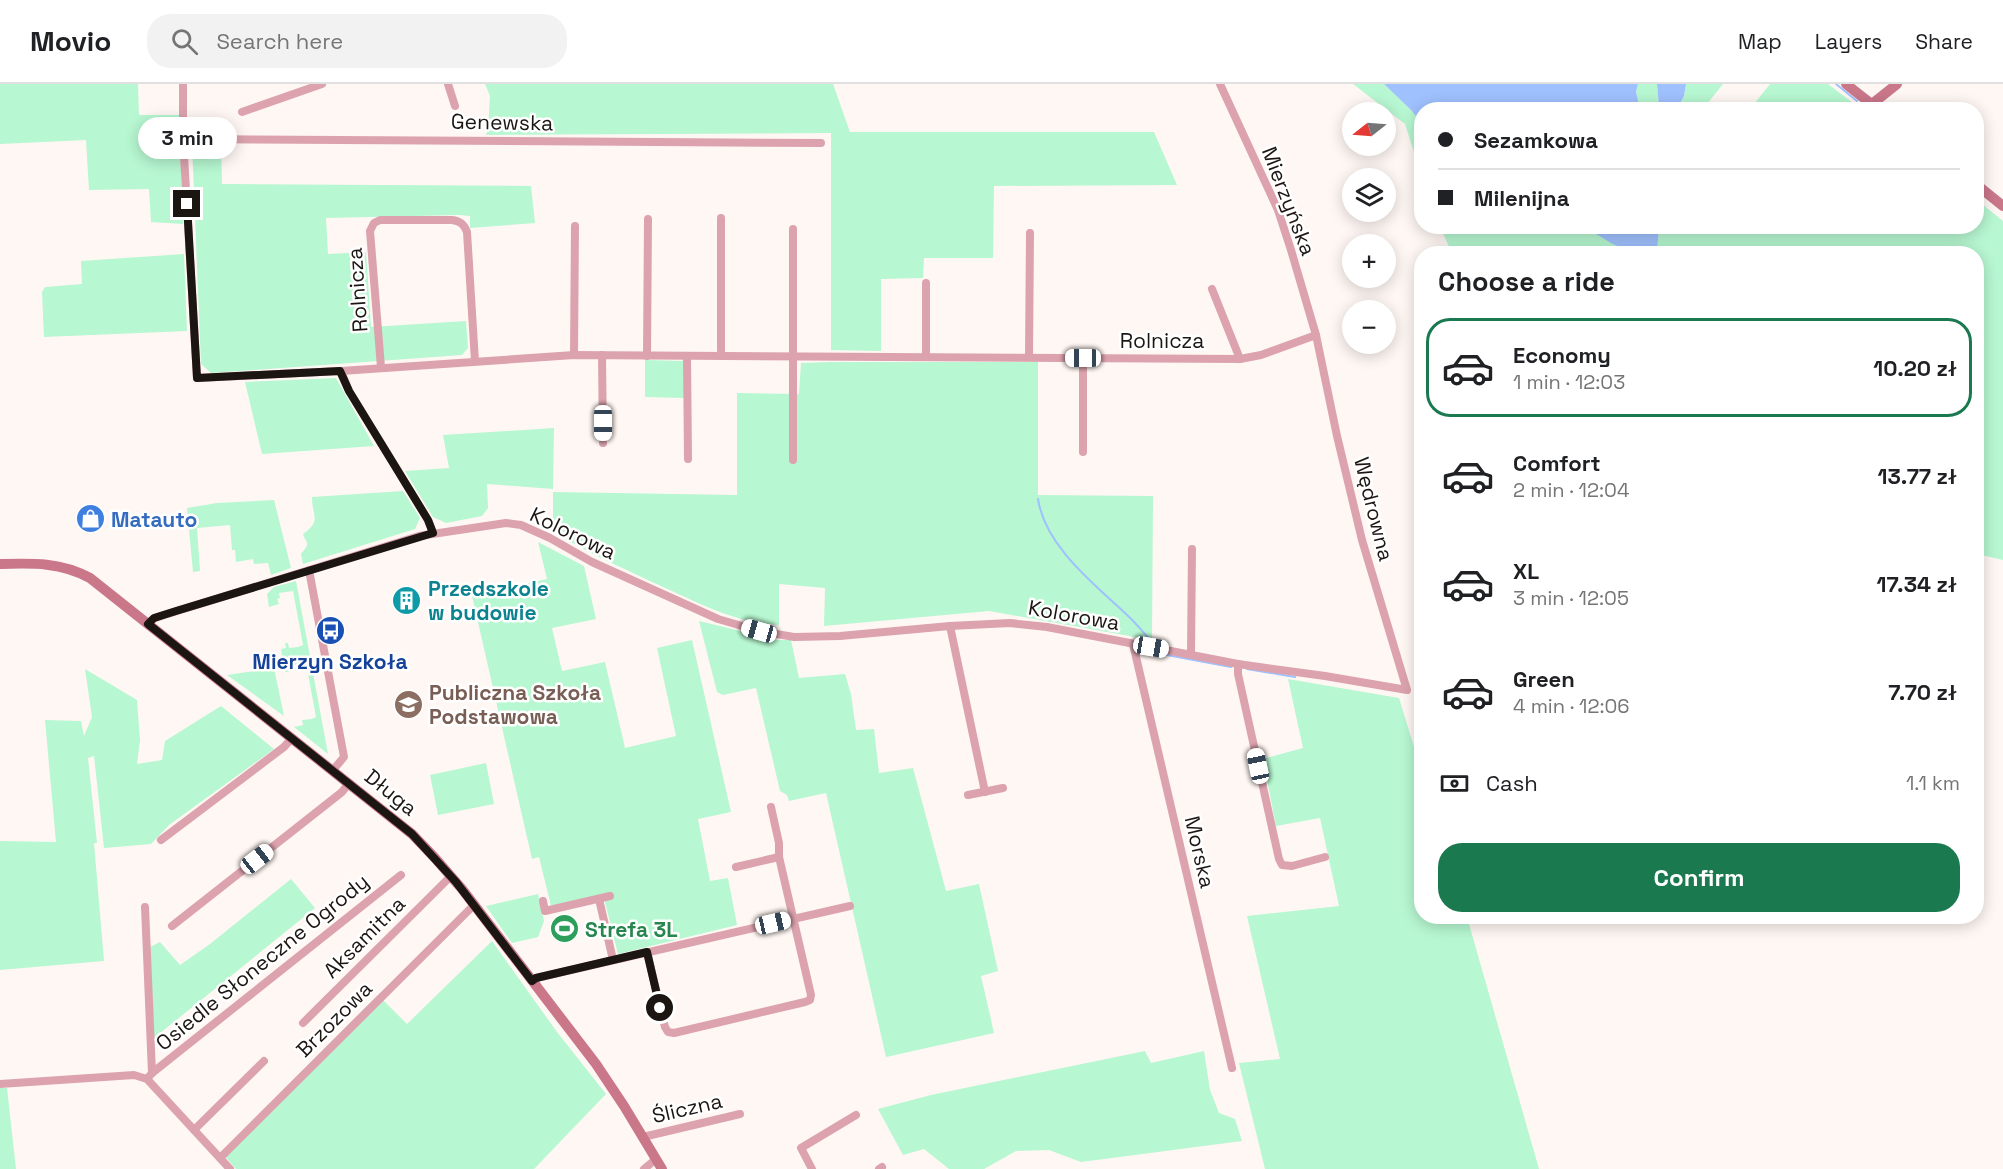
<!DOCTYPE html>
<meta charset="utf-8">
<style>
body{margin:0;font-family:"Space Grotesk",sans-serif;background:#f2f2f2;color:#202124;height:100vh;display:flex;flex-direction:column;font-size:22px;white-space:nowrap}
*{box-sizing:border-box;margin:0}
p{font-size:20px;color:#757577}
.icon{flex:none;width:33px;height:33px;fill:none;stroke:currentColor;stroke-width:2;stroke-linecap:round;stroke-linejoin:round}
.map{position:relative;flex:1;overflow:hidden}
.sheet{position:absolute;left:1414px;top:162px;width:570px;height:678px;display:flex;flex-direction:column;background:#fff;border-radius:24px;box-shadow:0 3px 15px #0003}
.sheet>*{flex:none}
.banner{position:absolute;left:1414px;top:18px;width:570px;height:132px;border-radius:24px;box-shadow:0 3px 15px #0003;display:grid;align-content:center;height:132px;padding:0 24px;background:#fff}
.needle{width:39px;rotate:253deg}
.fabs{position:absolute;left:1342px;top:18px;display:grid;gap:12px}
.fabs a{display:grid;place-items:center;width:54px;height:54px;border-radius:50%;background:#fff;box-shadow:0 3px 15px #0003;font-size:30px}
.end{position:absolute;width:27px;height:27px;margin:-14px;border:8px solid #1c1612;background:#fff;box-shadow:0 0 0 3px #fff}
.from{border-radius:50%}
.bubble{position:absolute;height:42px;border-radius:21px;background:#fff;box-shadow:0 3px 15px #0003;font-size:20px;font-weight:800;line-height:42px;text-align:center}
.car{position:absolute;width:18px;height:36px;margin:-18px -9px;border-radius:8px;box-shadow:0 0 4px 2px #0007;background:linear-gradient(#fff 24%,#345 0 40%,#fff 0 76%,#345 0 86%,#fff 0)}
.banner b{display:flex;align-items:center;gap:21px;height:57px;font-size:22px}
.banner b+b{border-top:2px solid #e0e0e0}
.banner i{width:15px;height:15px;background:#202124}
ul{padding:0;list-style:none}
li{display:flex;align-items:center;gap:18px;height:99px;margin:0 12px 9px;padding:0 12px;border:3px solid transparent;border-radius:24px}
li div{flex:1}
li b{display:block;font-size:22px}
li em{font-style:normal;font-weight:800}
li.current{border-color:#1b794f}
li>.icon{width:54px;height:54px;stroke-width:1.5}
h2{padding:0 24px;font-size:27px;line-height:72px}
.pay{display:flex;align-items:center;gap:15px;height:66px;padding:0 24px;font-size:22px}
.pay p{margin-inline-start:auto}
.primary-button{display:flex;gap:12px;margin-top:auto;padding:12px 24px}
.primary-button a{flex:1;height:69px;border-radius:24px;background:#1b794f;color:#fff;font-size:24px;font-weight:800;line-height:69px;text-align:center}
header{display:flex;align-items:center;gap:36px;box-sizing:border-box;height:84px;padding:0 30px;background:#fff;border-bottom:2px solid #e0e0e0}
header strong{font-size:28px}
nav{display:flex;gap:33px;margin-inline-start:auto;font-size:21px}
.search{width:420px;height:54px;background:#f2f2f2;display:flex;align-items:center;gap:15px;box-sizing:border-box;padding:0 21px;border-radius:24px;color:#757577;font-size:22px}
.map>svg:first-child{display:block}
</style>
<header>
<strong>Movio</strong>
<div class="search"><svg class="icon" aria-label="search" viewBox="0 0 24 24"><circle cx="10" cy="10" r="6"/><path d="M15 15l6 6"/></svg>Search here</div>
<nav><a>Map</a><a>Layers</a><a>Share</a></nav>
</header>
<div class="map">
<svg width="2003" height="1085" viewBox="0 0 2003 1085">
<rect width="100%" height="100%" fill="#fff7f3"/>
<!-- green -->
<g fill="#b7f7d1">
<path d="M 0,0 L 138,0 L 139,31 L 179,31 L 183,140 L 151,138 L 149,105 L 89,106 L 86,56 L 0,60 Z"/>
<path d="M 485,0 L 833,0 L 850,48 L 1154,48 L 1177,101 L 994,102 L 993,174 L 924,174 L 923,194 L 881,195 L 881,267 L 831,266 L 831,49 L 486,51 L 488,46 L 490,12 Z"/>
<path d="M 1353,0 L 1384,0 L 1411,26 L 1422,40 L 1422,93 L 1405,40 Z"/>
<path d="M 1638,0 L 1657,0 L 1659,22 L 1663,25 L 1640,25 L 1636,8 Z"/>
<path d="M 1686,0 L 1723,0 L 1703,25 L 1666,26 L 1678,23 L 1684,12 Z"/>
<path d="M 1770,0 L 1828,0 L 1861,25 L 1750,25 Z"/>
<path d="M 192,60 L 221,61 L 222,100 L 531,102 L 535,139 L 470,144 L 470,132 L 459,131 L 326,134 L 328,170 L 366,168 L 371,243 L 466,237 L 468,264 L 462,271 L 211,289 L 201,280 Z"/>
<path d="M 1977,116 L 2003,137 L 2003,476 L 1977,470 L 1977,170 L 1657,170 L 1659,143 L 1977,142 Z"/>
<path d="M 1440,143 L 1580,143 C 1599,150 1612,160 1632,166 L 1634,169 L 1452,169 Z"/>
<path d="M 184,170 L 187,247 L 44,253 L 42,208 L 45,203 L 82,200 L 81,177 Z"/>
<path d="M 645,276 L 684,277 L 685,314 L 645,313 Z"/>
<path d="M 831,278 L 1038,278 L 1038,411 L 1153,412 L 1152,556 L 989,527 L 824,542 L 825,504 L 779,500 L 779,541 C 733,539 693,516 652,498 C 618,482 585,467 553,448 L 553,408 L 737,411 L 737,309 L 799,310 L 801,279 Z"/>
<path d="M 336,294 L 374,362 L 262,370 L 245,298 Z"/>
<path d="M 554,344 L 553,405 L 487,400 L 488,424 L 482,432 L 446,439 L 433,433 L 405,387 L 449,384 L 443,351 Z"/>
<path d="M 403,407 L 420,434 L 415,445 L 303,480 L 301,470 C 311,458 307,461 303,450 C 322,436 312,433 312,413 Z"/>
<path d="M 274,416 L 291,484 L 271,491 L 268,479 L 254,480 L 253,475 L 236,478 L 235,466 L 232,466 L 230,441 L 197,444 L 200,487 L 193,488 L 187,424 L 217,419 Z"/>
<path d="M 538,458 L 584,482 L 596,535 L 552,544 L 562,587 L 605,578 L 625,664 L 676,652 L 657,564 L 692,556 L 731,728 L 698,735 L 710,797 L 728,794 L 737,841 L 618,870 L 603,810 L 551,822 L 539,773 L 532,775 L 472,512 L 547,495 Z"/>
<path d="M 296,497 L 328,670 L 294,643 L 303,641 L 302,636 L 312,635 L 316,633 L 306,579 L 301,579 L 292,582 L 293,587 L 285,588 L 281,565 L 286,564 L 285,559 L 288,559 L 289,564 L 298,563 L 303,561 L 293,507 L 279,509 L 280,514 L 277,515 L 279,520 L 269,523 L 267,510 L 274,503 Z"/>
<path d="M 699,537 L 777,556 L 791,556 L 799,594 L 845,590 L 851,610 L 856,646 L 874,645 L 879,689 L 913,684 L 946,807 L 979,800 L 998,887 L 981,892 L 994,949 L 886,973 L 826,709 L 789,717 L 787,711 L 780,707 L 756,604 L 723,611 L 717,608 Z"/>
<path d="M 274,584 L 284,632 L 227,591 Z"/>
<path d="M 85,585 L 137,616 L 140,656 L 137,680 L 162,676 L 165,657 L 221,622 L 274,665 L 169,741 L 151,760 L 104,764 L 94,672 L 88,674 L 97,759 L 94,759 L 104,877 L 0,886 L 0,757 L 56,758 L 45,636 L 81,637 L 84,652 L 92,633 Z"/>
<path d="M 1288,595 L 1399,614 L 1422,689 L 1422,832 L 1467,833 L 1539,1085 L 1265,1085 L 1239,979 L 1280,975 L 1247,832 L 1339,822 L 1320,734 L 1276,742 L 1263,675 L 1303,664 Z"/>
<path d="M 486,679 L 494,720 L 438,731 L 430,691 Z"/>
<path d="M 291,795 L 315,824 L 154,954 L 150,863 L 160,858 L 180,881 L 210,860 Z"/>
<path d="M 538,810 L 544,837 L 538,853 L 512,859 L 486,822 Z"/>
<path d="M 492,857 L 557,948 L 606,1010 L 534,1085 L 236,1085 L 221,1068 L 378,911 L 407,940 Z"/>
<path d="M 1145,967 L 1151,979 L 1204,967 L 1210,1006 L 1219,1029 L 1235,1035 L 1242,1057 L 1081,1078 L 1049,1066 L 1016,1067 L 984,1085 L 949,1085 L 924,1065 L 903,1071 L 878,1025 L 931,1011 Z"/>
<path d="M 0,1004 L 7,1004 L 16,1085 L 0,1085 Z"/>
</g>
<!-- water -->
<g fill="#9fc1fd">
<path d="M 1384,0 L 1638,0 L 1636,8 L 1640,25 L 1422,26 L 1422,40 L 1411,26 Z"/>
<path d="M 1657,0 L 1686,0 L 1684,12 L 1678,23 L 1663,26 L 1659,22 Z"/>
<path d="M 1580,143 L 1659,143 L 1657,169 L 1634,169 C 1628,163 1619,164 1611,159 C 1601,153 1592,147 1580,143 Z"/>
</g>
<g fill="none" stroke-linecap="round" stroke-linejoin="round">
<!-- stream -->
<g stroke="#9fc1fd" stroke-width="2">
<path d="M 1836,0 L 1857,17"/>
<path d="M 1038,415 C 1045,462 1094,500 1126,530 C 1135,538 1143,548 1151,557"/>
<path d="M 1151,568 L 1231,583"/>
<path d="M 1247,585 L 1295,593"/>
</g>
<!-- street -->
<g stroke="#dca3ae" stroke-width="8">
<path d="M 183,0 L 183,55 L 197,294 L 341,287 L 574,271 L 1240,275 L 1261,271 L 1316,251"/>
<path d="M 448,0 L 455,22"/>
<path d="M 242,28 L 322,0"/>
<path d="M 183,55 L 821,59"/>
<path d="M 793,145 L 793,376"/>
<path d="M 1212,205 L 1240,275"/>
<path d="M 574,271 L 575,142"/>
<path d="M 602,271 L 603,359"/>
<path d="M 647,272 L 648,135"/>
<path d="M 687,272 L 688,375"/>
<path d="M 721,272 L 721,134"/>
<path d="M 926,273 L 926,199"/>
<path d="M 1029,273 L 1030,149"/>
<path d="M 381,283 L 370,147 L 374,139 L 380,136 L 452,136 C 460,137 464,140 467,148 L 475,277"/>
<path d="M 341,287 L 349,307 L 428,436 L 433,449"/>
<path d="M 1083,368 L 1083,274"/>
<path d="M 309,486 L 344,673 L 333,686"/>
<path d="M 148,540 L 153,535 L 161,532 L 419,452 L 506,439 L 521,441 L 550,454 L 592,478 L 718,535 L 759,547 L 794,553 L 840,552 L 950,542 L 1010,539 L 1047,543 L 1238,580 L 1325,592 L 1407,606 L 1362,456 L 1337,352 L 1316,251 L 1291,166 L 1278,126 L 1220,0"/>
<path d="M 950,542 L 985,708"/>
<path d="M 1133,560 L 1232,984"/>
<path d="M 1191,570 L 1192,465"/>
<path d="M 1238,580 L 1238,590 L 1279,775 L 1282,781 L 1292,782 L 1325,773"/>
<path d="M 968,711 L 1003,704"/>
<path d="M 161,756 L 284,663 L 292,654"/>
<path d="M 736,783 L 779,773"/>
<path d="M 599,815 L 613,876"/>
<path d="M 543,817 L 545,827 L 610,812"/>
<path d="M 145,823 L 152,989"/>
<path d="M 172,842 L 342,708 L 349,699"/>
<path d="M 647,868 L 665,943 L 668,948 L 674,949 L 805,918 L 810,916 L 811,911 L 779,773 L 779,759 L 771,723"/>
<path d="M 532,897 L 536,894 L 850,822"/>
<path d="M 303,939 L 451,792"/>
<path d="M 147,995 L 152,989 L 401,791"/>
<path d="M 0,1000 L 134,991 L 147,995 L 230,1085"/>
<path d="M 194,1046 L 264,977"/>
<path d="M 643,1053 L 740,1030"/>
<path d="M 220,1074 L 474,821"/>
<path d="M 644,1085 L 656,1075"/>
<path d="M 812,1085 L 801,1064 L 856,1031"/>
<path d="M 879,1085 L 882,1083"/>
</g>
<!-- secondary -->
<g stroke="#ca778a" stroke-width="10">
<path d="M 1846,0 L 1879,26"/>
<path d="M 1872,20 L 1897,0"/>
<path d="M 1977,101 L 2003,122"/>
<path d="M 0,480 C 33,479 61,478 90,494 L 412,750 L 435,774 L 462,805 L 596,980 L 624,1022 L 662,1085"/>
</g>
</g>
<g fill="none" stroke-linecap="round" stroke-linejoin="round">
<!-- route -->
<path stroke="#1c1612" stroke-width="8" d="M 187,120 L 197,294 L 340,287 L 349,307 L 428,436 L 433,449 L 176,527 L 154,534 L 148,540 L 412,750 L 456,798 L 532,897 L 536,894 L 647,868 L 660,924"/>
</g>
<!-- icons -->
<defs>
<symbol id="shop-disc" viewBox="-11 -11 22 22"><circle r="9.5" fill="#3f7fe0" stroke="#fff"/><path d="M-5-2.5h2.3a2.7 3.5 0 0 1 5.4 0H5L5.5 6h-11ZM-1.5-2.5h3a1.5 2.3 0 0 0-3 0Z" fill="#fff"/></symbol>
<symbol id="building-disc" viewBox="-11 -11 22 22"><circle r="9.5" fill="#0f9aa8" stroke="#fff"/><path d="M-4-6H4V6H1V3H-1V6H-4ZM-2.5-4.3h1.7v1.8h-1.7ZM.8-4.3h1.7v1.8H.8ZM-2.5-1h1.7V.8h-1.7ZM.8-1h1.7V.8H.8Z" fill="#fff"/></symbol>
<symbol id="bus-disc" viewBox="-11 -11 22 22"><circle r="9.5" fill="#1a4fb4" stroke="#fff"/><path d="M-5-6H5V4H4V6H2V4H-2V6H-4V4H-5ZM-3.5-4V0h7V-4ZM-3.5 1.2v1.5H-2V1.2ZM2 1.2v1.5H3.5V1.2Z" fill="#fff"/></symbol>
<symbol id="school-disc" viewBox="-11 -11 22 22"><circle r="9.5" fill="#8d6e63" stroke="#fff"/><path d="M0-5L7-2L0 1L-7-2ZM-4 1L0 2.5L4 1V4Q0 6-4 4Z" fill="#fff"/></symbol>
<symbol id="stadium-disc" viewBox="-11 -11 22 22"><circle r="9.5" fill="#2e9e5b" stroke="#fff"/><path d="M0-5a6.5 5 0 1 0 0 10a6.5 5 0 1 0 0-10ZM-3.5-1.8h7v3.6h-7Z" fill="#fff"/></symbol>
</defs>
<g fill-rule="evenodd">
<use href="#shop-disc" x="74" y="418" width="33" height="33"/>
<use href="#building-disc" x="390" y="500" width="33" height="33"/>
<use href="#bus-disc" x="314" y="530" width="33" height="33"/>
<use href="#school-disc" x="392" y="604" width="33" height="33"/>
<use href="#stadium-disc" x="548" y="828" width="33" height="33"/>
</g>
<g text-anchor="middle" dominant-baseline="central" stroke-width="5" stroke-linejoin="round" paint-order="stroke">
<!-- street labels -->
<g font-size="21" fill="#1c1612" stroke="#fff">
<text transform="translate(502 38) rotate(1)">Genewska</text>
<text transform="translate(1289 117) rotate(69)">Mierzyńska</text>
<text transform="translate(357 206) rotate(-94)">Rolnicza</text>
<text x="1162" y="256">Rolnicza</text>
<text transform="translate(1374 425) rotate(76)">Wędrowna</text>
<text transform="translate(573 449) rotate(26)">Kolorowa</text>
<text transform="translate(1074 531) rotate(10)">Kolorowa</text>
<text transform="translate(391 708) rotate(39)">Długa</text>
<text transform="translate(1200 768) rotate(77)">Morska</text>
<text transform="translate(364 853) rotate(-45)">Aksamitna</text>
<text transform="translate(262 878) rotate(-39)">Osiedle Słoneczne Ogrody</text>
<text transform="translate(334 935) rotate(-45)">Brzozowa</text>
<text transform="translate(687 1024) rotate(-13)">Śliczna</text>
</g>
<!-- shop labels -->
<g font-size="21" font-weight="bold" fill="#366cbe" stroke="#fff" text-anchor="start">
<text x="111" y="435">Matauto</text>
</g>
<!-- culture labels -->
<g font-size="21" font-weight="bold" fill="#0d838f" stroke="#fff" text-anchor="start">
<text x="428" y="504">Przedszkole<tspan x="428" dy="24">w budowie</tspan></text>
</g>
<!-- transit labels -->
<g font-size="21" font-weight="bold" fill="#164399" stroke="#fff">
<text x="330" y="577">Mierzyn Szkoła</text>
</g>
<!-- education labels -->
<g font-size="21" font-weight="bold" fill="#785e54" stroke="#fff" text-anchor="start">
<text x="429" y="608">Publiczna Szkoła<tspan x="429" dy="24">Podstawowa</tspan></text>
</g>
<!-- leisure labels -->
<g font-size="21" font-weight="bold" fill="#27864d" stroke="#fff" text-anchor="start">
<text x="585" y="845">Strefa 3L</text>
</g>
</g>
</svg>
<div class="fabs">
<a><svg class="needle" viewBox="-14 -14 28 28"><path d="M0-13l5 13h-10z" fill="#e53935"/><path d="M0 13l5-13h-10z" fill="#757577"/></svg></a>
<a><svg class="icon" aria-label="layers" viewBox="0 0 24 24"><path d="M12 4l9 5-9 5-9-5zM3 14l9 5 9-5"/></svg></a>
<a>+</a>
<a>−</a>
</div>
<i class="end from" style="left:660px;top:924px"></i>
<i class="end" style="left:187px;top:120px"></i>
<div class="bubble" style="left:138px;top:33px;width:99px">3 min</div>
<i class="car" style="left:1083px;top:274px;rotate:270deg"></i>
<i class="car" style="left:603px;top:339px;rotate:180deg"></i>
<i class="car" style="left:759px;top:547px;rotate:286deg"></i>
<i class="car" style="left:1151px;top:563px;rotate:100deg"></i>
<i class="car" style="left:1258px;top:682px;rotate:348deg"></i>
<i class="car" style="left:257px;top:775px;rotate:52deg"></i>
<i class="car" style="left:773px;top:839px;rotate:77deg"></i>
<div class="banner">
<b><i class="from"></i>Sezamkowa</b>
<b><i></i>Milenijna</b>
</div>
<section class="sheet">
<h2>Choose a ride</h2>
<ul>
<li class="current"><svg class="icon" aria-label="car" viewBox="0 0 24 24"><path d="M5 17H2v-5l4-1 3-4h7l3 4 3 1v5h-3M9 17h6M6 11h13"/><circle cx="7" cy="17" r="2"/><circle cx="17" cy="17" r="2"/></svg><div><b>Economy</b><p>1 min · 12:03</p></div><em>10.20 zł</em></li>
<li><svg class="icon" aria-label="car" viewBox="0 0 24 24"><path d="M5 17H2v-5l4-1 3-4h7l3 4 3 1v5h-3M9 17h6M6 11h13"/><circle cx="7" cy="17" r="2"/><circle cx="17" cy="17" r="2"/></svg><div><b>Comfort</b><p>2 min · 12:04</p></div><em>13.77 zł</em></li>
<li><svg class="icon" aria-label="car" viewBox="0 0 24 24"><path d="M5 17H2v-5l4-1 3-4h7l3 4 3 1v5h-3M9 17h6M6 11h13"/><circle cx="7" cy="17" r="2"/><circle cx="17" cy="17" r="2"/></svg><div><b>XL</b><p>3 min · 12:05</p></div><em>17.34 zł</em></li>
<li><svg class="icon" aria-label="car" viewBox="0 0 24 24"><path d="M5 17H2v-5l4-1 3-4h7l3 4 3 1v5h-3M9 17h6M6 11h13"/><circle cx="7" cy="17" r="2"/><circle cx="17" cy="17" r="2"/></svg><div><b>Green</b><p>4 min · 12:06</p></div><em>7.70 zł</em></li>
</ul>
<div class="pay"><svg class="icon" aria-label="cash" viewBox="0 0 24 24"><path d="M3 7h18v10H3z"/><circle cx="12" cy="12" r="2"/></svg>Cash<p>1.1 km</p></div>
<div class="primary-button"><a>Confirm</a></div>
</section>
</div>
